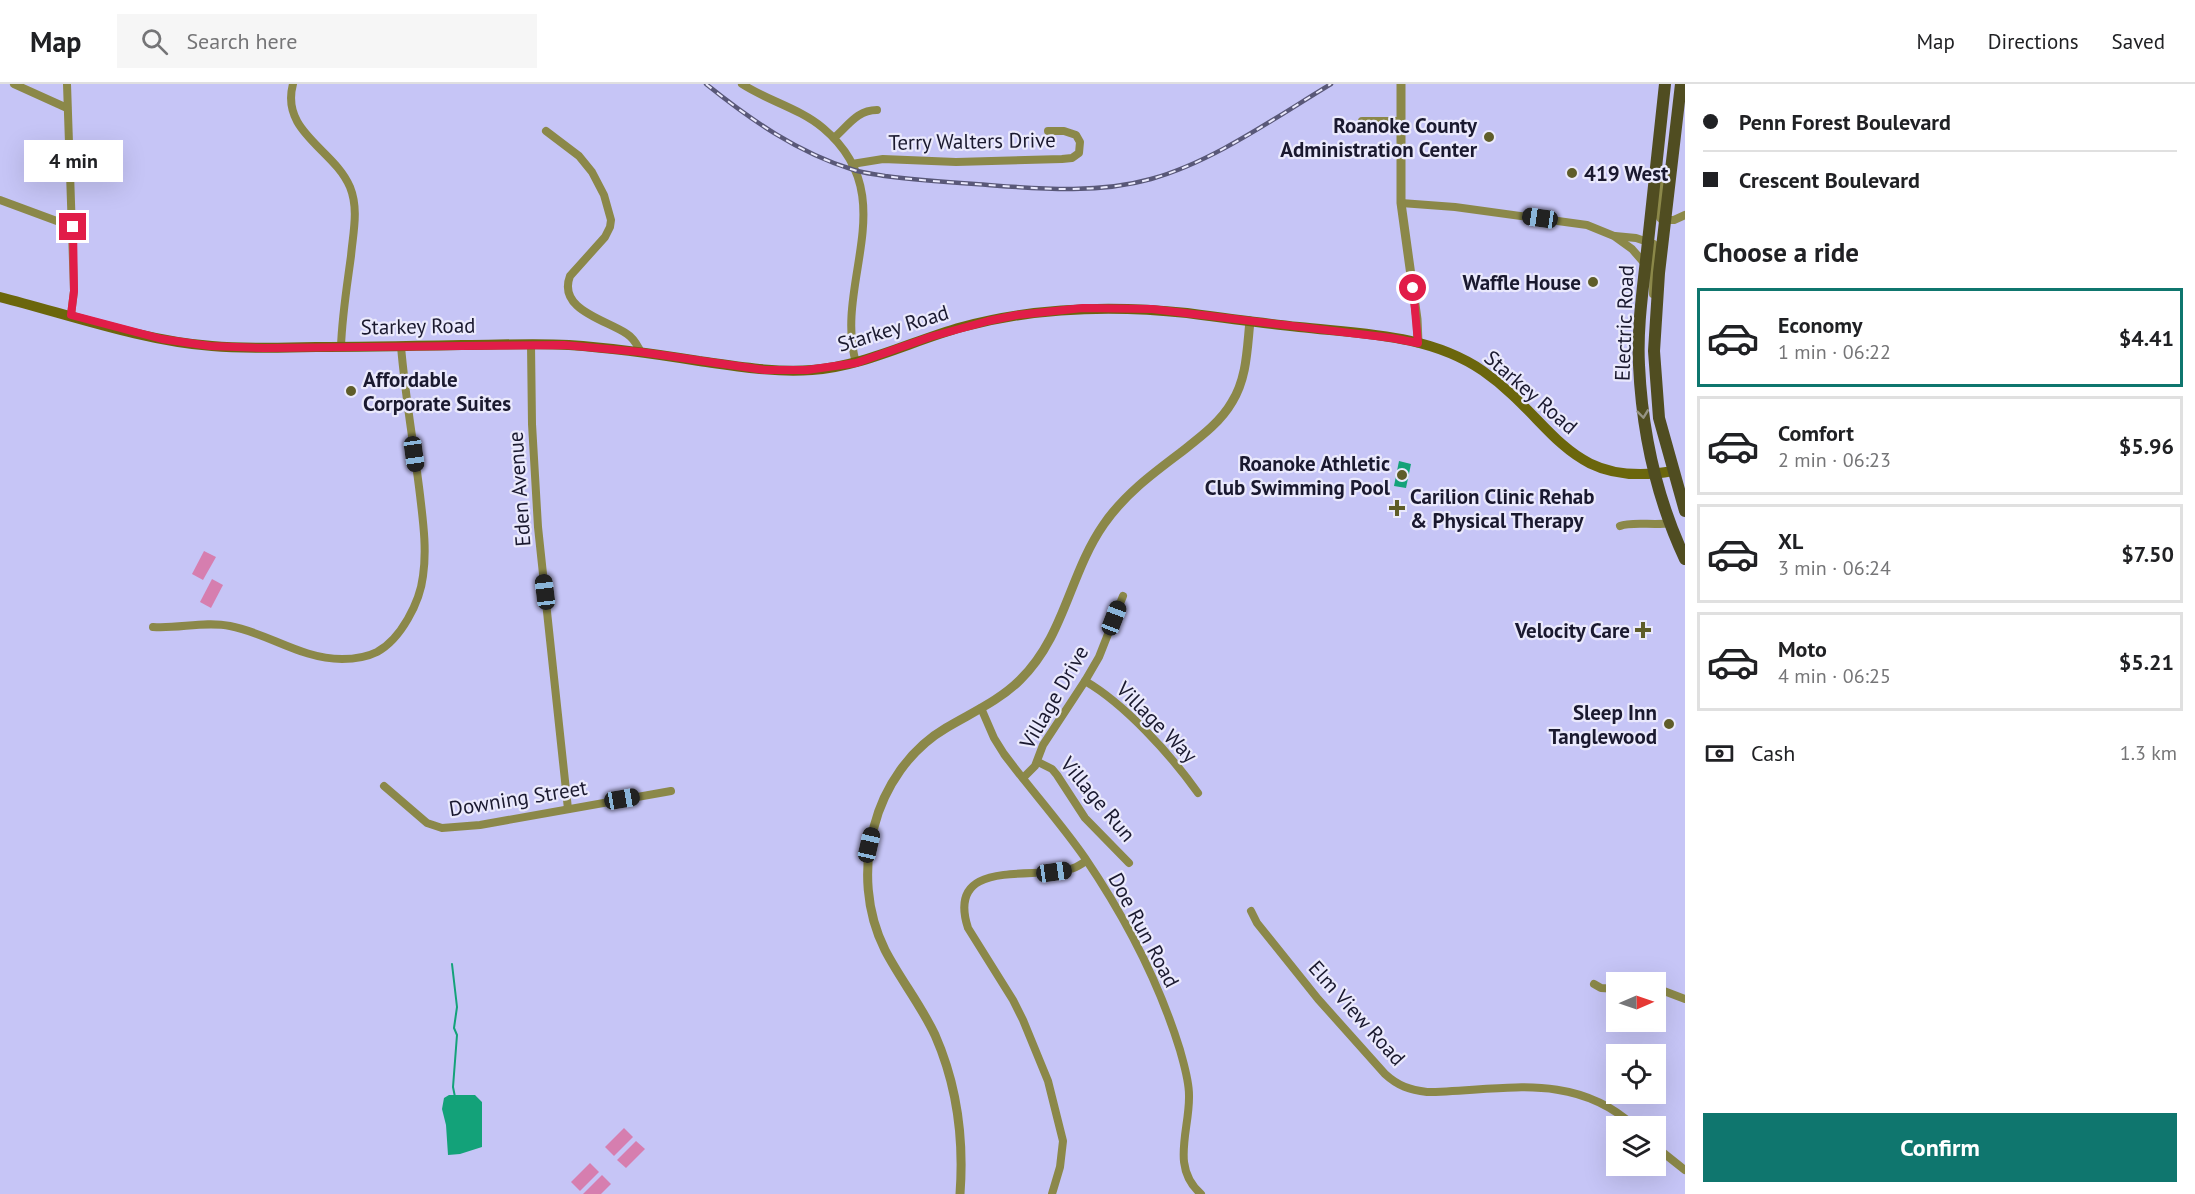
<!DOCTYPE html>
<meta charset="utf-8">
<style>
body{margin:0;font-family:"PT Sans",sans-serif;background:#f6f6f6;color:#202124;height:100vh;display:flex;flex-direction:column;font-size:22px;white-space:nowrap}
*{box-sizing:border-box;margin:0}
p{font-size:20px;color:#757577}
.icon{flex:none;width:33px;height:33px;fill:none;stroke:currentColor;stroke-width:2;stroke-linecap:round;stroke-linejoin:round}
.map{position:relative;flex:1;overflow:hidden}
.details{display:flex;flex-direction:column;background:#fff;width:510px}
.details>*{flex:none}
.top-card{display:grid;align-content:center;height:132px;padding:0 18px;background:#fff}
.needle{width:39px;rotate:88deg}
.controls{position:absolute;left:1606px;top:888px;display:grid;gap:12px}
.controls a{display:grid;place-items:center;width:60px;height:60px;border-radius:0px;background:#fff;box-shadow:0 6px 24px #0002;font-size:30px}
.end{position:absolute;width:27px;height:27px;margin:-14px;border:8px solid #e11d48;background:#fff;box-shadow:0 0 0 3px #fff}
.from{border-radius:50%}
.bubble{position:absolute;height:42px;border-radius:0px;background:#fff;box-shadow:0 6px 24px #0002;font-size:20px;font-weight:700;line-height:42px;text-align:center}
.car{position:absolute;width:18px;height:36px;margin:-18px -9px;border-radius:8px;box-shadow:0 0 4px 2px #0007;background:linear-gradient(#222 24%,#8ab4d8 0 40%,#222 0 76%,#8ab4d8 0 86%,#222 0)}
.top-card b{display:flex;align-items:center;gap:21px;height:57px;font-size:22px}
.top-card b+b{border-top:2px solid #e0e0e0}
.top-card i{width:15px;height:15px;background:#202124}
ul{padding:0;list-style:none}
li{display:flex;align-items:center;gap:18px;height:99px;margin:0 12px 9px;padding:0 6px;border:3px solid #e0e0e0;border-radius:0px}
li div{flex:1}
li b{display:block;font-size:22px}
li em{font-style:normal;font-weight:700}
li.on{border-color:#0f766e}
li>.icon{width:54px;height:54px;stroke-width:1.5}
h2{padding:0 18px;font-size:27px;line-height:72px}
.pay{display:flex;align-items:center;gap:15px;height:66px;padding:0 18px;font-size:22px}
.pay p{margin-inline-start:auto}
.action{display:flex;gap:12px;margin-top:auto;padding:12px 18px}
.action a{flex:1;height:69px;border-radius:0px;background:#0f766e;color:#fff;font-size:24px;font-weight:700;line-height:69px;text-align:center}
header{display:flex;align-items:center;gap:36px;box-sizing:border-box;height:84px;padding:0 30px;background:#fff;border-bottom:2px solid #e0e0e0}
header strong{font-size:28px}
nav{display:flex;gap:33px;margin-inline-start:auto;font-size:21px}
.search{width:420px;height:54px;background:#f6f6f6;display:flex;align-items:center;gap:15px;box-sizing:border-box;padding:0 21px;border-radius:0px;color:#757577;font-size:22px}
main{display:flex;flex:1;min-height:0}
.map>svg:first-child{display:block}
</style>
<header>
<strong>Map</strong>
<div class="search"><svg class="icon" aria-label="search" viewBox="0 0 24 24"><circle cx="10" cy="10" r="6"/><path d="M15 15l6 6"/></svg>Search here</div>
<nav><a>Map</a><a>Directions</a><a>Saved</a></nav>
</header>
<main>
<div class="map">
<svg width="1685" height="1110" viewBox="0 0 1685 1110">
<rect width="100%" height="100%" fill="#c6c5f6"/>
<!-- green -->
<g fill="#d67eaf">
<path d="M 204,467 L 216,473 L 203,496 L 192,490 Z"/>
<path d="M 212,495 L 223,501 L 211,524 L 200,518 Z"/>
<path d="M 624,1044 L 633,1053 L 614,1072 L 605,1063 Z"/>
<path d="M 636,1057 L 645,1065 L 626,1084 L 617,1076 Z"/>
<path d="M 590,1079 L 599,1088 L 580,1107 L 571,1098 Z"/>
<path d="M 602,1091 L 611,1100 L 601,1110 L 583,1110 Z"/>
</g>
<!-- water -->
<g fill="#13a279">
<path d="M 1399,377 L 1411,380 L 1406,404 L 1394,402 Z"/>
<path d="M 449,1011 L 475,1011 L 482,1018 L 482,1063 L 460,1070 L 448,1071 L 446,1041 L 442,1025 L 444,1014 Z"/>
</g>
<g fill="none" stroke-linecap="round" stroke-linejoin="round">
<!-- stream -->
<path stroke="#13a279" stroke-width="2" d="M 452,880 L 457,923 L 454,944 L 457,951 L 453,1003 L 455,1013"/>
<!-- minor -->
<g stroke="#8b8849" stroke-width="8">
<path d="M 14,0 L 67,24"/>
<path d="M 67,0 L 74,207 L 71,231"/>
<path d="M 293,0 C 280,48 334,65 350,103 C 359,125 353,149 351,172 C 347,202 342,232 341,263"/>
<path d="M 742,0 C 768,17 799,24 823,44 C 905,113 833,198 856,279"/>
<path d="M 1362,37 L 1400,37"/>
<path d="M 546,47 L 579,72 L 592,88 L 604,111 L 611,136 L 610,143 L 605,153 L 570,192 C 557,226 607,236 627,250 C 634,254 637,261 641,268"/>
<path d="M 834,54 C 848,42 857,26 877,26"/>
<path d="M 852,80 L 883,75 L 956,78 L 1062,75 L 1072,74 L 1079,69 L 1080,58 L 1076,51 L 1064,47 L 1048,47"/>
<path d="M 1661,87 L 1660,134 L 1662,136 L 1674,136 L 1685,131"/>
<path d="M 0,116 L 73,143"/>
<path d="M 1401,119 L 1455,123 L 1587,141 L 1614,152 L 1632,165 L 1645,180"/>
<path d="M 1615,152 L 1636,154 L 1654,160 L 1653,210"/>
<path d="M 531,261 L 532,340 L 538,443 L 568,725"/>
<path d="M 1620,442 C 1632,437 1655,442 1670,439"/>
<path d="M 153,543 C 178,545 204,537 230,542 C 268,549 301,575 342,575 C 354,575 367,573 377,568 C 401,555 420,518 423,492 C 427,465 423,437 420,411 C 414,361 405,312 401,262"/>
<path d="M 1085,597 C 1125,620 1171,671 1198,709"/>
<path d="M 981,624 L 994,654 L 1004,670 C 1030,705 1060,738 1085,774 C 1125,833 1159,898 1180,966 C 1184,981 1189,996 1189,1011 C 1190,1046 1170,1083 1201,1110"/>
<path d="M 1038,678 L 1052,685 L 1057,691 L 1085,734 L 1129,779"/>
<path d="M 1023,694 L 1035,682 L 1043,661 L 1085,597 L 1099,573 L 1123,512"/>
<path d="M 384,702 L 427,739 L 442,744 L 480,741 L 671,707"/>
<path d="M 1251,827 L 1257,839 L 1318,915 L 1385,990 C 1398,1002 1410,1006 1427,1008 C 1501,1007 1573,986 1634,1042"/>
<path d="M 1594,900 L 1601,904 L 1617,905"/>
<path d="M 1656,904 L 1685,915"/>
<path d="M 1656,1063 L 1685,1086"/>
<path d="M 1052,1110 L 1060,1083 L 1063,1057 L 1048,997 L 1023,936 L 1013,916 L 968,844 C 945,773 1033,796 1070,785 C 1076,784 1081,780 1086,777"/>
</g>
<!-- tertiary -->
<g stroke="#8b8849" stroke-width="9">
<path d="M 1401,0 L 1401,119 L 1417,235 L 1418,259"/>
<path d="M 960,1110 C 964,1056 957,1001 935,951 C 921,921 900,895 885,866 C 866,828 863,784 874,743 C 884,703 910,665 946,644 C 971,629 999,617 1020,596 C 1065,552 1069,490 1104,440 C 1124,411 1152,390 1180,369 C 1199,354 1220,339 1232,318 C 1247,294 1247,265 1250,237"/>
</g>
<!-- secondary -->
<path stroke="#6b660c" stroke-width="10" d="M 0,213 C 67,230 143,257 212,262 C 247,265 282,264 316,263 C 366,263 415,262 465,261 C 499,261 534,259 569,261 C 613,264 656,270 699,277 C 736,282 774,289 812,286 C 865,282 911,257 962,243 C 1036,223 1111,221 1187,229 C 1224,234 1261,239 1299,243 C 1362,250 1429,250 1483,287 C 1555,337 1567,406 1673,387"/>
<!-- primary -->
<g stroke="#504d21" stroke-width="12">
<path d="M 1665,0 C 1659,56 1653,112 1647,167 C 1643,205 1637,243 1639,281 C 1642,347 1657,415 1685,475"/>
<path d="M 1681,0 L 1659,189 L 1654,267 L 1659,334 L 1685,427"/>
</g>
<defs>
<path id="rail" d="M 706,0 C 751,36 798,69 854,86 C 863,89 875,90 885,92 C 915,96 945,98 975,100 C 1033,104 1094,111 1151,95 C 1213,78 1276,33 1331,0"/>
</defs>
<!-- rail casing -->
<use href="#rail" stroke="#595878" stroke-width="4.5"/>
<!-- rail -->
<use href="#rail" stroke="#eae9fc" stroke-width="2" stroke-dasharray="7" stroke-linecap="butt"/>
</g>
<!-- one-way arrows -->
<defs><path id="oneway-chevron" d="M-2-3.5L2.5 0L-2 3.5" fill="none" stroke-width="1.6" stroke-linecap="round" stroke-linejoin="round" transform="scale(1.5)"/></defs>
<use stroke="#959384" href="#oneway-chevron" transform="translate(1643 330) rotate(83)"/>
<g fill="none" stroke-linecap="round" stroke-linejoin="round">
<!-- route -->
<path stroke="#e11d48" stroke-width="8" d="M 73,143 L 74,207 L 71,231 L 162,255 L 210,262 L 264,264 L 564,261 L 641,268 L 765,286 L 807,286 L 856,279 L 930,253 L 988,237 L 1017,231 L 1083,224 L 1152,225 L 1392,254 L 1418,259 L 1413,204"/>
</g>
<!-- markers -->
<g fill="#5f5d29" stroke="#eae9fc" stroke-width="2">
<circle cx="1489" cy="53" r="6"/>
<circle cx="1572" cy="89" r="6"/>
<circle cx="1593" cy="198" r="6"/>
<circle cx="351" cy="307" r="6"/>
<circle cx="1402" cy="391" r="6"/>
<path d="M1394 415h6v6h6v6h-6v6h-6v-6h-6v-6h6z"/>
<path d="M1640 537h6v6h6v6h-6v6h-6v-6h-6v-6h6z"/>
<circle cx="1669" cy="640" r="6"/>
</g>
<g text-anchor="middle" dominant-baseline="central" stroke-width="4.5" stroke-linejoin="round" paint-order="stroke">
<!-- poi labels -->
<g font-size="21" font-weight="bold" fill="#1a192f" stroke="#eae9fc" text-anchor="end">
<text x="1477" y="41">Roanoke County<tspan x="1477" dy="24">Administration Center</tspan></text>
<text x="1584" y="89" text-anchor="start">419 West</text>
<text x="1581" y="198">Waffle House</text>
<text x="363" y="295" text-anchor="start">Affordable<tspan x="363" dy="24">Corporate Suites</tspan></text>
<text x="1390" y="379">Roanoke Athletic<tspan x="1390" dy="24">Club Swimming Pool</tspan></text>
<text x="1410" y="412" text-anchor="start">Carilion Clinic Rehab<tspan x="1410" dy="24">&amp; Physical Therapy</tspan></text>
<text x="1630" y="546">Velocity Care</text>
<text x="1657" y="628">Sleep Inn<tspan x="1657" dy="24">Tanglewood</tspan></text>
</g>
<!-- street labels -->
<g font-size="21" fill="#1a192f" stroke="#eae9fc">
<text transform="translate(972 57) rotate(-1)">Terry Walters Drive</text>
<text transform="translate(1624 239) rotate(-88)">Electric Road</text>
<text transform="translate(418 242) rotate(-1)">Starkey Road</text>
<text transform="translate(893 244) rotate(-17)">Starkey Road</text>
<text transform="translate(1531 308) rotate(41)">Starkey Road</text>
<text transform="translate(519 405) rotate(-94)">Eden Avenue</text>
<text transform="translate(1054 613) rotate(-60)">Village Drive</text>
<text transform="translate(1157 638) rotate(45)">Village Way</text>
<text transform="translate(518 714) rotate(-9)">Downing Street</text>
<text transform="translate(1098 715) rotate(50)">Village Run</text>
<text transform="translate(1144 846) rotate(62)">Doe Run Road</text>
<text transform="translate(1357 929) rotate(48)">Elm View Road</text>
</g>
</g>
</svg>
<div class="controls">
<a><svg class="needle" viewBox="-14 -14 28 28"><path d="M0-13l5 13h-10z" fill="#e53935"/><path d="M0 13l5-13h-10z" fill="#757577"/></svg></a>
<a><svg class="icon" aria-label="locate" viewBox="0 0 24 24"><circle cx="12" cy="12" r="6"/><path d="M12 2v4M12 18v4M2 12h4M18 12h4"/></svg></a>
<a><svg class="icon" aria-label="layers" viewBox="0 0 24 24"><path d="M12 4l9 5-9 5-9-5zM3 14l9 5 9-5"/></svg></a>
</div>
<i class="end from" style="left:1413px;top:204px"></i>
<i class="end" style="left:73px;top:143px"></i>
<div class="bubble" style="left:24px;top:56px;width:99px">4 min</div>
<i class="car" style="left:1540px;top:134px;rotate:278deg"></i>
<i class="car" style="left:414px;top:370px;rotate:172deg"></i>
<i class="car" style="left:545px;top:508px;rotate:353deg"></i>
<i class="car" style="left:1114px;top:534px;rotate:21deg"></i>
<i class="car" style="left:622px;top:715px;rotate:80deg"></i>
<i class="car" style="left:869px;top:761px;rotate:13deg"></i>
<i class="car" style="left:1054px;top:788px;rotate:82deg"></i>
</div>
<section class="details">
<div class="top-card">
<b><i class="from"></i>Penn Forest Boulevard</b>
<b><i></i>Crescent Boulevard</b>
</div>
<h2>Choose a ride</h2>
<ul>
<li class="on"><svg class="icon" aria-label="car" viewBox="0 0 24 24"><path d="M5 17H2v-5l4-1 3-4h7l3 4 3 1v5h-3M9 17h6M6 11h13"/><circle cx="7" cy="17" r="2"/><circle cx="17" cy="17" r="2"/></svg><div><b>Economy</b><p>1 min · 06:22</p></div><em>$4.41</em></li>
<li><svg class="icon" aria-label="car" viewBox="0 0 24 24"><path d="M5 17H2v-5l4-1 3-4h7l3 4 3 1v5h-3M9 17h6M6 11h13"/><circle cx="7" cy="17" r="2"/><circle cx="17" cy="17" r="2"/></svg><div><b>Comfort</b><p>2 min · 06:23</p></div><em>$5.96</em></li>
<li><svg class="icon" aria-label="car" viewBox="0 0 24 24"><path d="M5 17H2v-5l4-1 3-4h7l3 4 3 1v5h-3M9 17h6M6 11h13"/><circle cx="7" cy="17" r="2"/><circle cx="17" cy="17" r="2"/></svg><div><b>XL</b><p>3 min · 06:24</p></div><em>$7.50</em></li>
<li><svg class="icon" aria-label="car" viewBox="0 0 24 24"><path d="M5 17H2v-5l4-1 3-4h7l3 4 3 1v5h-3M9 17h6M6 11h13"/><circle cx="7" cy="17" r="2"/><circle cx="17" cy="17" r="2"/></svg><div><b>Moto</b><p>4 min · 06:25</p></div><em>$5.21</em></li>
</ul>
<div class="pay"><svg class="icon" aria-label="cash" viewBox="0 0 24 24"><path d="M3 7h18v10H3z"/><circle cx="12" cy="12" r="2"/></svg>Cash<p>1.3 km</p></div>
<div class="action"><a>Confirm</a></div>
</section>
</main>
